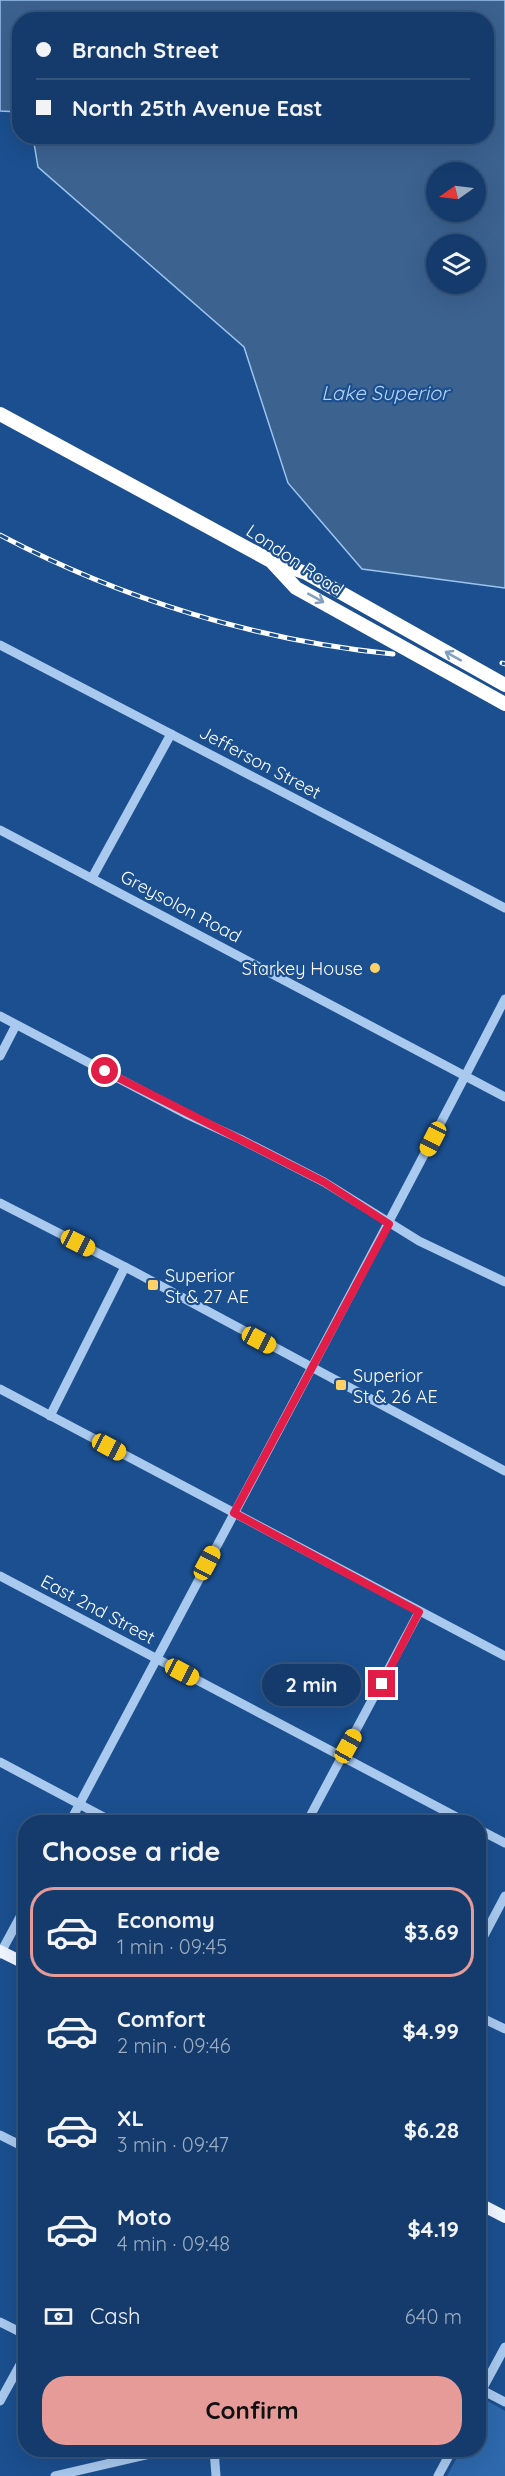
<!DOCTYPE html>
<meta charset="utf-8">
<style>
body{margin:0;font-family:Quicksand,sans-serif;background:#1d4271;color:#f1f3f6;height:100vh;display:flex;flex-direction:column;font-size:22px;white-space:nowrap}
*{box-sizing:border-box;margin:0}
p{font-size:20px;color:#9dadc1}
.icon{flex:none;width:33px;height:33px;fill:none;stroke:currentColor;stroke-width:2;stroke-linecap:round;stroke-linejoin:round}
.map{position:relative;flex:1;overflow:hidden}
.sheet{position:absolute;left:18px;top:1815px;width:468px;height:642px;display:flex;flex-direction:column;background:#143b6b;border-radius:24px;box-shadow:0 6px 24px #0002,0 0 0 2px #33557e}
.sheet>*{flex:none}
.top-card{position:absolute;left:12px;top:12px;width:482px;height:132px;border-radius:24px;box-shadow:0 6px 24px #0002,0 0 0 2px #33557e;display:grid;align-content:center;height:132px;padding:0 24px;background:#143b6b}
.needle{width:39px;rotate:256deg}
.tools{position:absolute;left:426px;top:162px;display:grid;gap:12px}
.tools a{display:grid;place-items:center;width:60px;height:60px;border-radius:50%;background:#143b6b;box-shadow:0 6px 24px #0002,0 0 0 2px #33557e;font-size:30px}
.end{position:absolute;width:27px;height:27px;margin:-14px;border:8px solid #e11d48;background:#fff;box-shadow:0 0 0 3px #fff}
.from{border-radius:50%}
.bubble{position:absolute;height:42px;border-radius:21px;background:#143b6b;box-shadow:0 6px 24px #0002,0 0 0 2px #33557e;font-size:20px;font-weight:800;line-height:42px;text-align:center}
.car{position:absolute;width:18px;height:36px;margin:-18px -9px;border-radius:8px;box-shadow:0 0 4px 2px #0007;background:linear-gradient(#f5c518 24%,#345 0 40%,#f5c518 0 76%,#345 0 86%,#f5c518 0)}
.top-card b{display:flex;align-items:center;gap:21px;height:57px;font-size:22px}
.top-card b+b{border-top:2px solid #33557e}
.top-card i{width:15px;height:15px;background:#f1f3f6}
ul{padding:0;list-style:none}
li{display:flex;align-items:center;gap:18px;height:90px;margin:0 12px 9px;padding:0 12px;border:3px solid transparent;border-radius:24px}
li div{flex:1}
li b{display:block;font-size:22px}
li em{font-style:normal;font-weight:800}
li.active{border-color:#e69b98}
li>.icon{width:54px;height:54px;stroke-width:1.5}
h2{padding:0 24px;font-size:27px;line-height:72px}
.pay{display:flex;align-items:center;gap:15px;height:66px;padding:0 24px;font-size:22px}
.pay p{margin-inline-start:auto}
.cta{display:flex;gap:12px;margin-top:auto;padding:12px 24px}
.cta a{flex:1;height:69px;border-radius:24px;background:#e69b98;color:#111;font-size:24px;font-weight:800;line-height:69px;text-align:center}
.map>svg:first-child{display:block}
</style>
<div class="map">
<svg width="505" height="2476" viewBox="0 0 505 2476">
<rect width="100%" height="100%" fill="#1b4f8f"/>
<!-- green -->
<path fill="#2e69ad" d="M 486,2400 L 505,2411 L 505,2476 L 447,2476 L 461,2450 L 478,2450 L 479,2415 Z"/>
<!-- water -->
<path fill="#3c6290" stroke="#9cc4f0" stroke-width="1.5" fill-rule="evenodd" d="M 0,0 L 505,0 L 505,588 L 362,569 L 288,483 L 244,347 L 38,167 L 33,137 L 486,136 L 486,20 L 20,20 L 19,112 L 0,111 ZM 436,172 L 476,172 L 476,212 L 436,212 ZM 436,244 L 476,244 L 476,284 L 436,284 Z"/>
<g fill="none" stroke-linecap="round" stroke-linejoin="round">
<!-- minor -->
<g stroke="#a9c9ee" stroke-width="9">
<path d="M 0,645 L 505,908"/>
<path d="M 0,830 L 505,1097"/>
<path d="M 92,878 L 171,734"/>
<path d="M 0,1016 L 188,1115 L 240,1139 L 324,1182 L 419,1241 L 505,1282"/>
<path d="M 0,1056 L 16,1025"/>
<path d="M 0,1203 L 133,1271 L 505,1471"/>
<path d="M 0,1389 L 505,1656"/>
<path d="M 50,1416 L 125,1267"/>
<path d="M 0,1576 L 466,1822"/>
<path d="M 0,1762 L 113,1822"/>
<path d="M 70,1822 C 215,1548 363,1275 505,999"/>
<path d="M 307,1822 L 419,1612"/>
<path d="M 478,1829 L 505,1843"/>
<path d="M 478,1947 L 505,1896"/>
<path d="M 0,1954 L 26,1906"/>
<path d="M 478,2016 L 505,2029"/>
<path d="M 0,2135 L 26,2148"/>
<path d="M 0,2322 L 26,2335"/>
<path d="M 478,2388 L 505,2402"/>
<path d="M 478,2397 L 505,2347"/>
<path d="M 0,2401 L 26,2354"/>
<path d="M 214,2450 L 216,2476"/>
<path d="M 55,2476 L 167,2450"/>
<path d="M 438,2476 L 452,2450"/>
</g>
<!-- major -->
<g stroke="#f0f6ff" stroke-width="12">
<path d="M 0,1951 L 26,1964"/>
<path d="M 478,2203 L 505,2217"/>
</g>
<!-- highway -->
<g stroke="#fff" stroke-width="14">
<path d="M 0,414 L 271,561 L 296,588 L 505,704"/>
<path d="M 274,562 L 306,573 L 505,685"/>
</g>
<defs>
<g id="rail">
<path d="M 0,535 C 121,599 258,641 393,654"/>
<path d="M 502,663 L 505,664"/>
</g>
</defs>
<!-- rail casing -->
<use href="#rail" stroke="#fff" stroke-width="5"/>
<!-- rail -->
<use href="#rail" stroke="#1b4f8f" stroke-width="3" stroke-dasharray="9" stroke-linecap="butt"/>
</g>
<!-- one-way arrows -->
<defs><path id="oneway-shaft" d="M-6 0H5M1.5-3L5.5 0L1.5 3" fill="none" stroke-width="1.6" stroke-linecap="round" stroke-linejoin="round" transform="scale(1.5)"/></defs>
<g stroke="#829ec1">
<use href="#oneway-shaft" transform="translate(316 598) rotate(29)"/>
<use href="#oneway-shaft" transform="translate(453 656) rotate(-151)"/>
</g>
<g fill="none" stroke-linecap="round" stroke-linejoin="round">
<!-- route -->
<path stroke="#e11d48" stroke-width="8" d="M 105,1071 L 324,1182 L 389,1224 L 234,1513 L 419,1612 L 382,1684"/>
</g>
<!-- markers -->
<g fill="#ffd166" stroke="#1b4f8f" stroke-width="2">
<circle cx="375" cy="968" r="6"/>
<rect x="147" y="1279" width="12" height="12" rx="3"/>
<rect x="335" y="1379" width="12" height="12" rx="3"/>
</g>
<g text-anchor="middle" dominant-baseline="central" stroke-width="4.5" stroke-linejoin="round" paint-order="stroke">
<!-- street labels -->
<g font-size="18" fill="#fff" stroke="#1b4f8f">
<text transform="translate(295 560) rotate(34)">London Road</text>
<text transform="translate(260 762) rotate(28)">Jefferson Street</text>
<text transform="translate(181 906) rotate(28)">Greysolon Road</text>
<text transform="translate(98 1609) rotate(28)">East 2nd Street</text>
</g>
<!-- poi labels -->
<g font-size="18" fill="#fff" stroke="#1b4f8f" text-anchor="start">
<text x="363" y="968" text-anchor="end">Starkey House</text>
<text x="165" y="1275">Superior<tspan x="165" dy="21">St &amp; 27 AE</tspan></text>
<text x="353" y="1375">Superior<tspan x="353" dy="21">St &amp; 26 AE</tspan></text>
</g>
<!-- water labels -->
<g font-size="20" font-style="italic" fill="#b5d3f5" stroke="#1b4f8f">
<text x="385" y="392">Lake Superior</text>
</g>
</g>
</svg>
<div class="tools">
<a><svg class="needle" viewBox="-14 -14 28 28"><path d="M0-13l5 13h-10z" fill="#e53935"/><path d="M0 13l5-13h-10z" fill="#9dadc1"/></svg></a>
<a><svg class="icon" aria-label="layers" viewBox="0 0 24 24"><path d="M12 4l9 5-9 5-9-5zM3 14l9 5 9-5"/></svg></a>
</div>
<i class="end from" style="left:105px;top:1071px"></i>
<i class="end" style="left:382px;top:1684px"></i>
<div class="bubble" style="left:262px;top:1664px;width:99px">2 min</div>
<i class="car" style="left:433px;top:1139px;rotate:207deg"></i>
<i class="car" style="left:78px;top:1243px;rotate:117deg"></i>
<i class="car" style="left:259px;top:1340px;rotate:118deg"></i>
<i class="car" style="left:109px;top:1447px;rotate:118deg"></i>
<i class="car" style="left:207px;top:1563px;rotate:28deg"></i>
<i class="car" style="left:182px;top:1672px;rotate:118deg"></i>
<i class="car" style="left:348px;top:1746px;rotate:29deg"></i>
<div class="top-card">
<b><i class="from"></i>Branch Street</b>
<b><i></i>North 25th Avenue East</b>
</div>
<section class="sheet">
<h2>Choose a ride</h2>
<ul>
<li class="active"><svg class="icon" aria-label="car" viewBox="0 0 24 24"><path d="M5 17H2v-5l4-1 3-4h7l3 4 3 1v5h-3M9 17h6M6 11h13"/><circle cx="7" cy="17" r="2"/><circle cx="17" cy="17" r="2"/></svg><div><b>Economy</b><p>1 min · 09:45</p></div><em>$3.69</em></li>
<li><svg class="icon" aria-label="car" viewBox="0 0 24 24"><path d="M5 17H2v-5l4-1 3-4h7l3 4 3 1v5h-3M9 17h6M6 11h13"/><circle cx="7" cy="17" r="2"/><circle cx="17" cy="17" r="2"/></svg><div><b>Comfort</b><p>2 min · 09:46</p></div><em>$4.99</em></li>
<li><svg class="icon" aria-label="car" viewBox="0 0 24 24"><path d="M5 17H2v-5l4-1 3-4h7l3 4 3 1v5h-3M9 17h6M6 11h13"/><circle cx="7" cy="17" r="2"/><circle cx="17" cy="17" r="2"/></svg><div><b>XL</b><p>3 min · 09:47</p></div><em>$6.28</em></li>
<li><svg class="icon" aria-label="car" viewBox="0 0 24 24"><path d="M5 17H2v-5l4-1 3-4h7l3 4 3 1v5h-3M9 17h6M6 11h13"/><circle cx="7" cy="17" r="2"/><circle cx="17" cy="17" r="2"/></svg><div><b>Moto</b><p>4 min · 09:48</p></div><em>$4.19</em></li>
</ul>
<div class="pay"><svg class="icon" aria-label="cash" viewBox="0 0 24 24"><path d="M3 7h18v10H3z"/><circle cx="12" cy="12" r="2"/></svg>Cash<p>640 m</p></div>
<div class="cta"><a>Confirm</a></div>
</section>
</div>
